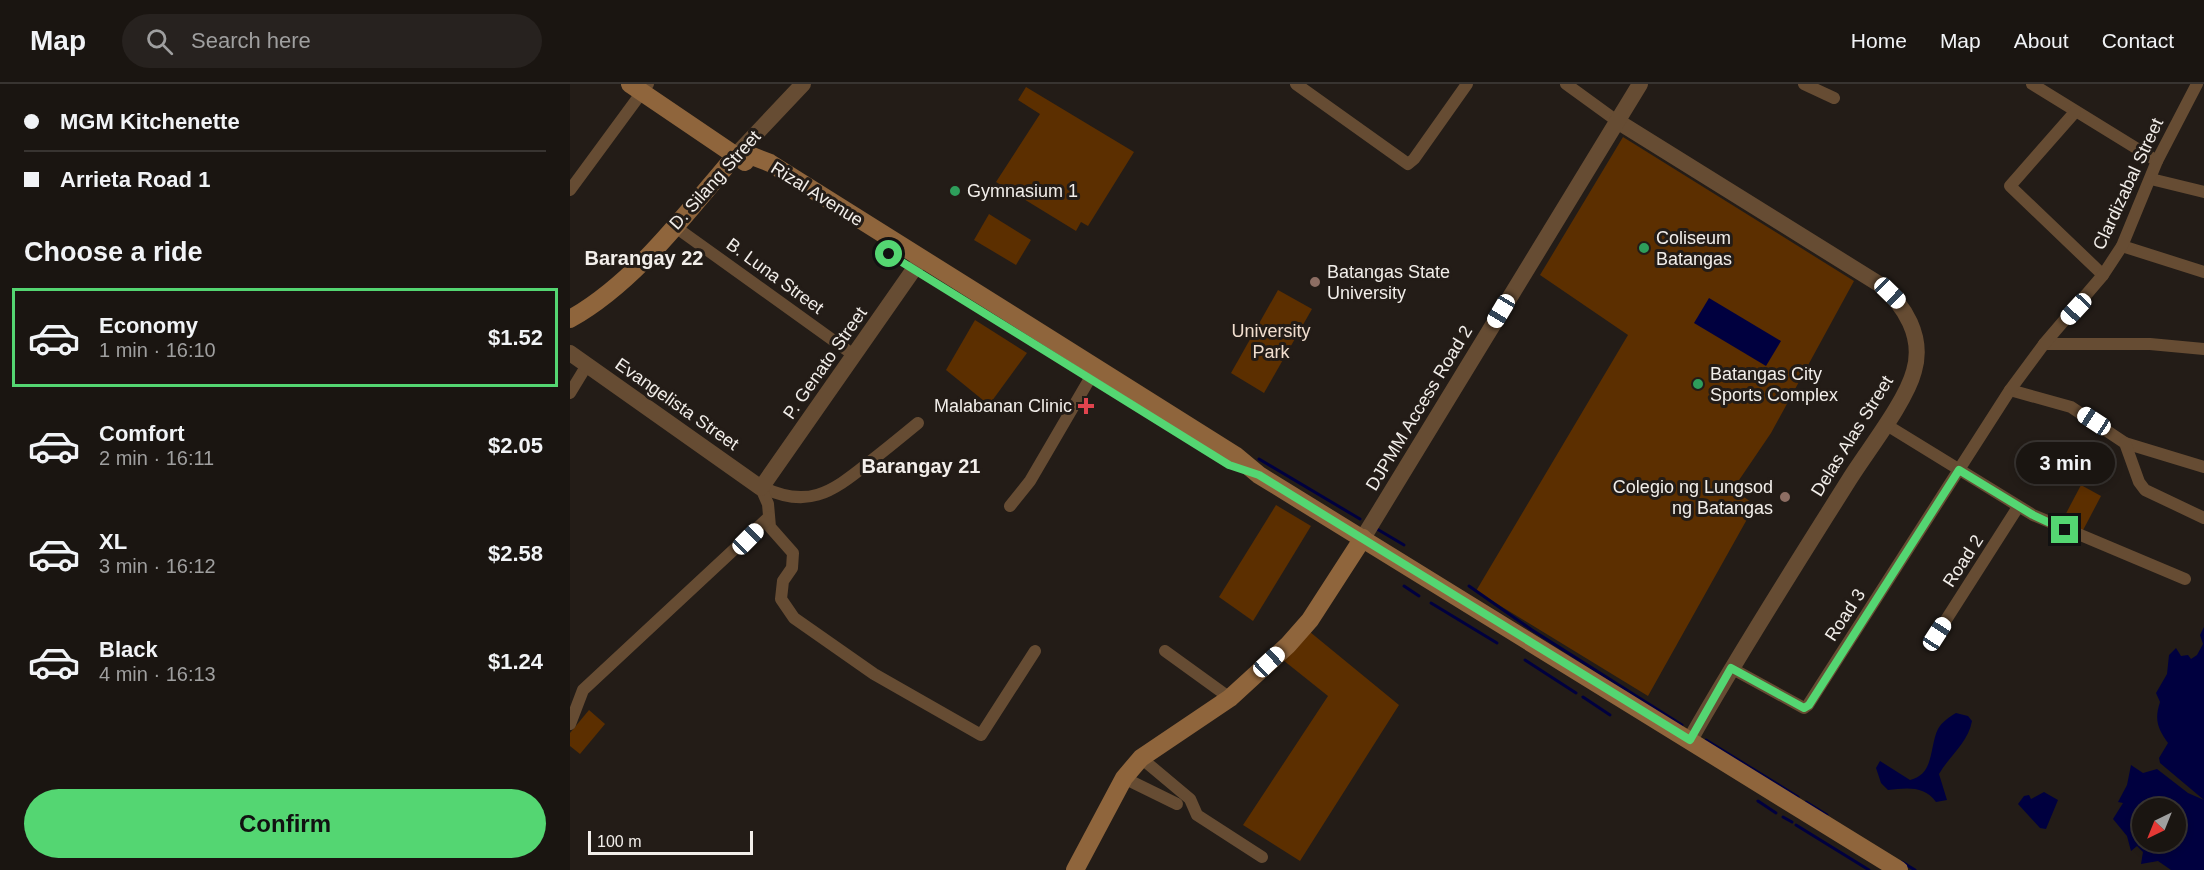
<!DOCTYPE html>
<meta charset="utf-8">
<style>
body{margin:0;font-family:Arial,sans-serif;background:#27221f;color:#f1f3f6;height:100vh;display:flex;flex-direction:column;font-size:22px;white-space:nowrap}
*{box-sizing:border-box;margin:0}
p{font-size:20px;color:#9f9f9f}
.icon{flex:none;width:33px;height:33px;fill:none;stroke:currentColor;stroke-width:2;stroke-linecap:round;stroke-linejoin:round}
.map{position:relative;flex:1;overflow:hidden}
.side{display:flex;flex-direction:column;background:#1a1511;width:570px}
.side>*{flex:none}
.top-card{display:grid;align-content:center;height:132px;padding:0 24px;background:#1a1511}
.needle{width:39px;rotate:223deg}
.buttons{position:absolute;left:1562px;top:714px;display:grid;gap:12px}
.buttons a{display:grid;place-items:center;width:54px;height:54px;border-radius:50%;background:#1a1511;box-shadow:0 3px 9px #0003,0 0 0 2px #383431;font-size:30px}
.scale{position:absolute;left:18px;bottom:15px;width:165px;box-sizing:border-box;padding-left:6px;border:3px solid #f2eeea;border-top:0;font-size:16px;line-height:21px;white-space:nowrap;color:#f2eeea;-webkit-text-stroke:4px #231c17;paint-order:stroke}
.end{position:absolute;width:27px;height:27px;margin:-14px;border:8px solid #54d672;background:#111;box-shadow:0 0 0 3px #111}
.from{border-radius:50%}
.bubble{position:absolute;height:42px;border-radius:21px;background:#1a1511;box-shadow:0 3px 9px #0003,0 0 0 2px #383431;font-size:20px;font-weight:700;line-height:42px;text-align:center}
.car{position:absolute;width:18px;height:36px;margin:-18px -9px;border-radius:8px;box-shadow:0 0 4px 2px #0007;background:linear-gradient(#fff 24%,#345 0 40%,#fff 0 76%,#345 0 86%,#fff 0)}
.top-card b{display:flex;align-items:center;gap:21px;height:57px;font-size:22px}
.top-card b+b{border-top:2px solid #383431}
.top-card i{width:15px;height:15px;background:#f1f3f6}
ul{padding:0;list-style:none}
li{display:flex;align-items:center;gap:18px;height:99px;margin:0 12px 9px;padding:0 12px;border:3px solid transparent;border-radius:0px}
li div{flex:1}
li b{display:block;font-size:22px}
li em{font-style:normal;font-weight:700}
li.selected{border-color:#54d672}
li>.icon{width:54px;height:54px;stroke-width:1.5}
h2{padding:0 24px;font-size:27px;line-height:72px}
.cta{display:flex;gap:12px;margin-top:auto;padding:12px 24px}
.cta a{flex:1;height:69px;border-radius:36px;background:#54d672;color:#111;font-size:24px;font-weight:700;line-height:69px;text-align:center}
header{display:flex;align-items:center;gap:36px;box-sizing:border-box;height:84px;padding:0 30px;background:#1a1511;border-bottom:2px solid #383431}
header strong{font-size:28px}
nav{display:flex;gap:33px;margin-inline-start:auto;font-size:21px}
.search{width:420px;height:54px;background:#27221f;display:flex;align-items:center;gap:15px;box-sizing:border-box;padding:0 21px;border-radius:33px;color:#9f9f9f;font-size:22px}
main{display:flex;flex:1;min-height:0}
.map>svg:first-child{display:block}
</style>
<header>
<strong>Map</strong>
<div class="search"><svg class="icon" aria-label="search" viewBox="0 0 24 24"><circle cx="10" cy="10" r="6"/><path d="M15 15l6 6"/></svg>Search here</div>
<nav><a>Home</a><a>Map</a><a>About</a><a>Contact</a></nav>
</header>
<main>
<section class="side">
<div class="top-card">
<b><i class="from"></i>MGM Kitchenette</b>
<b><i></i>Arrieta Road 1</b>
</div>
<h2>Choose a ride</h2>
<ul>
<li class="selected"><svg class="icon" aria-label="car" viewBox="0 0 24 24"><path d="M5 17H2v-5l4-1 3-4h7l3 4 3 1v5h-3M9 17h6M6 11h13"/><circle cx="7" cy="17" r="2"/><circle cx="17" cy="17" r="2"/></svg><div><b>Economy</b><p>1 min · 16:10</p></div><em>$1.52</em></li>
<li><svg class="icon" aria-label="car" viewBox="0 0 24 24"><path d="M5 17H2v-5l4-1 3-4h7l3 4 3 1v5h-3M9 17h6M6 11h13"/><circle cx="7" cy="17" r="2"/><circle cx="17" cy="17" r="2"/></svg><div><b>Comfort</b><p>2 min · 16:11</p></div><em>$2.05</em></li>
<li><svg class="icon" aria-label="car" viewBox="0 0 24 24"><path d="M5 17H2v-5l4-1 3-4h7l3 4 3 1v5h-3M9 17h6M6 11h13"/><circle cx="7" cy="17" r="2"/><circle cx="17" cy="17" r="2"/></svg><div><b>XL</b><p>3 min · 16:12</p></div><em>$2.58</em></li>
<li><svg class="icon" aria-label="car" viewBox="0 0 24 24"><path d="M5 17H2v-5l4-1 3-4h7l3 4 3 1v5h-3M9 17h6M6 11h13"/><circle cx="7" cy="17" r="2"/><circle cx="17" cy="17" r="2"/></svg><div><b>Black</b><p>4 min · 16:13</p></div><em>$1.24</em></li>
</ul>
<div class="cta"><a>Confirm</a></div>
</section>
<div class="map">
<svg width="1634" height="786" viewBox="0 0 1634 786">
<rect width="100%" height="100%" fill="#231c17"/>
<!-- green -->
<g fill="#5c2f00">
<path d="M 456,3 L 564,68 L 518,142 L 511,138 L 506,147 L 426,98 L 470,30 L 448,16 Z"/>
<path d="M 1053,53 L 1284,197 L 1201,349 L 1163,405 L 1185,421 L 1078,612 L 906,507 L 1058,251 L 970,191 Z"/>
<path d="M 419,130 L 461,156 L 446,181 L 404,156 Z"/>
<path d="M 708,206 L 742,225 L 694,309 L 661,289 Z"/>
<path d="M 405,236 L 457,269 L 419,321 L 376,286 Z"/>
<path d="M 1511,401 L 1531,412 L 1511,450 L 1491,439 Z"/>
<path d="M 706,421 L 741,442 L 683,537 L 649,513 Z"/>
<path d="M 740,548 L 829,621 L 730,777 L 673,741 L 758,612 L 713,576 Z"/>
<path d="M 19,626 L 35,640 L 10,670 L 0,662 L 0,649 Z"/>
</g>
<!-- water -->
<g fill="#00003f" fill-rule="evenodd">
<path d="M 1139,214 L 1211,257 L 1196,282 L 1124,239 Z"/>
<path d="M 1634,543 L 1634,786 L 1601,786 L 1588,777 L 1571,780 L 1573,768 L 1567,762 L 1561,767 L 1557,752 L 1543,735 L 1553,719 L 1548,718 L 1557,701 L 1561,681 L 1573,689 L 1587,685 L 1618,709 L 1634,716 L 1590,679 L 1589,674 L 1598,659 C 1588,645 1584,636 1590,618 L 1586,609 L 1597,590 L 1599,571 L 1606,564 L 1611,572 L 1618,571 L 1621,575 L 1627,571 L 1633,560 L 1630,551 ZM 1572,724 L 1605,724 L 1605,758 L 1572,758 Z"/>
<path d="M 1386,629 L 1398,632 L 1402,637 C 1398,659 1380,671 1369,690 L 1377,716 L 1366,718 C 1354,701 1336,704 1318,706 L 1311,699 L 1306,684 L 1310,677 L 1340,696 C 1365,690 1359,663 1368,645 C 1372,638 1379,633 1386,629 Z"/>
<path d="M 1474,708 L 1488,716 L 1476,745 L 1470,744 L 1448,720 L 1454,712 L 1459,711 L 1461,715 Z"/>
</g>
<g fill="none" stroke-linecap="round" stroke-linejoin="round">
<!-- stream -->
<g stroke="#00003f" stroke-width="3">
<path d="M 689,375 L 790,435"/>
<path d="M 807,445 L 834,461"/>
<path d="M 834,502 L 849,512"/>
<path d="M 899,502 L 962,546 L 1112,641"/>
<path d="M 861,519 L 927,559"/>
<path d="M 955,576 L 1006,609"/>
<path d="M 1013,613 L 1040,631"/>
<path d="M 1136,656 L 1228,713"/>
<path d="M 1188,717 L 1206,729"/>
<path d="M 1236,718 L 1257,731"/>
<path d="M 1213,733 L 1222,738"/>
<path d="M 1226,741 L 1299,786"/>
<path d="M 1332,778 L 1345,786"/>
</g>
<!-- minor -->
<g stroke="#664c33" stroke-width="12">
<path d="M 726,0 L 838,80 L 844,75 L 897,0"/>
<path d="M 996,0 L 1047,37"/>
<path d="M 1234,0 L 1264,14"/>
<path d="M 1462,0 L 1587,77"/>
<path d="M 1505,28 L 1440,102 L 1533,191"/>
<path d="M 1581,95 L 1634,108"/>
<path d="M 0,106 L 78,0"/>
<path d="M 104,142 L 285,272"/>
<path d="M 1552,162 L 1634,188"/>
<path d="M 1474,260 L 1580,260 L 1634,265"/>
<path d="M 1440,306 L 1501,323 L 1555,359 L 1634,383"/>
<path d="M 0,309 L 17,281"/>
<path d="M 1315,340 L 1463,431 L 1615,495"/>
<path d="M 1555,359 L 1569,398 L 1575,406 L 1634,434"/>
<path d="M 192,403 C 237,425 261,409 297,380 C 314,367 331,353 348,339"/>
<path d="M 191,404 L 198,420 L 200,443 L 223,469 L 222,484 L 213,497 L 211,515 L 224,534 L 304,590 L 411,651 L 465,567"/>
<path d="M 440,422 L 460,397 L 526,284"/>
<path d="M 1367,550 L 1448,423"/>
<path d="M 595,567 L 660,614"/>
<path d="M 1161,584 L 1234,624 L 1238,621 L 1440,306 L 1474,260 L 1533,191 L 1552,162 L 1587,77 L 1627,0"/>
<path d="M 0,640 L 13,606 L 199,433"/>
<path d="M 571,674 L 620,715 L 627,731 L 692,773"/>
<path d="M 554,694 L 607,720"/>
</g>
<!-- tertiary -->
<g stroke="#664c33" stroke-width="16">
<path d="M 1047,37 L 1309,200 C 1335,221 1354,253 1344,287 C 1336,318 1297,367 1279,396 C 1225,482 1170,568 1120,656"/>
<path d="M 165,72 L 233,0"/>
<path d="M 0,269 L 191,404 L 351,175"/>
<path d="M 793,454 L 1070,0"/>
</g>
<!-- secondary -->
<g stroke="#8f653c" stroke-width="18">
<path d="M 60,0 L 175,78"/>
<path d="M 165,72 L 182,72 L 200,79 L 665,371 L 689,391 L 1329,786"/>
<path d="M 0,235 C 66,198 116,129 165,72"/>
<path d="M 505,786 L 554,694 L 571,674 L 660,614 L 718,561 L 740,536 L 793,454"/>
</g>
</g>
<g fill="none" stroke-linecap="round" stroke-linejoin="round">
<!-- route -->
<path stroke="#54d672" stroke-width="8" d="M 319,170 L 659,381 L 689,391 L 1120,656 L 1161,584 L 1234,624 L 1239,621 L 1389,386 L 1463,431 L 1495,446"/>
</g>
<!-- markers -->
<g fill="#2e9e5b" stroke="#231c17" stroke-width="2">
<circle cx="385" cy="107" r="6"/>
<circle cx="1074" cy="164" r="6"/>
<circle cx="1128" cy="300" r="6"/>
</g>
<g fill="#8d6e63" stroke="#231c17" stroke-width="2">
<circle cx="745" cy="198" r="6"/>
<circle cx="1215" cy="413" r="6"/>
</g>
<path fill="#e0444e" stroke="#231c17" stroke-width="2" d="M513 313h6v6h6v6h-6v6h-6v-6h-6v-6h6z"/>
<g text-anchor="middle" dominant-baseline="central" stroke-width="6" stroke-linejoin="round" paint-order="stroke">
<!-- street labels -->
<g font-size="18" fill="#f2eeea" stroke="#231c17">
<text transform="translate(145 96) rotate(-48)">D. Silang Street</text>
<text transform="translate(1558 100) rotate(-65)">Clardizabal Street</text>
<text transform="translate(247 110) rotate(32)">Rizal Avenue</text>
<text transform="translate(205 192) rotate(36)">B. Luna Street</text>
<text transform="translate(255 279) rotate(-55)">P. Genato Street</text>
<text transform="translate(107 320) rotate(35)">Evangelista Street</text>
<text transform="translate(849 324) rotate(-59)">DJPMM Access Road 2</text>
<text transform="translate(1282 352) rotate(-58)">Delas Alas Street</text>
<text transform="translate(1393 477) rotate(-57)">Road 2</text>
<text transform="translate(1275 531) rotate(-57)">Road 3</text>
</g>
<!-- poi labels -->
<g font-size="18" fill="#f2eeea" stroke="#231c17" text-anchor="start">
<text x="397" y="107">Gymnasium 1</text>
<text x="1086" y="154">Coliseum<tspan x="1086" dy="21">Batangas</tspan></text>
<text x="757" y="188">Batangas State<tspan x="757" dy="21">University</tspan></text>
<text x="1140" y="290">Batangas City<tspan x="1140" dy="21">Sports Complex</tspan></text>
<text x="502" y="322" text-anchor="end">Malabanan Clinic</text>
<text x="1203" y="403" text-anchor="end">Colegio ng Lungsod<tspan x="1203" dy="21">ng Batangas</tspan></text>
</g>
<!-- park labels -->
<g font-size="18" fill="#f1decf" stroke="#231c17">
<text x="701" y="247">University<tspan x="701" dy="21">Park</tspan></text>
</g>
<!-- neighbourhood labels -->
<g font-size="20" font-weight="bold" fill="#f2eeea" stroke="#231c17">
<text x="74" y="174">Barangay 22</text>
<text x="351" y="382">Barangay 21</text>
</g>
</g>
</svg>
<div class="buttons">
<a><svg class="needle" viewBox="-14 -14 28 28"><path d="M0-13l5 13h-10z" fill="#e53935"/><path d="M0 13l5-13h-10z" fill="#9f9f9f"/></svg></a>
</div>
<div class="scale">100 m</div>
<i class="end from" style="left:319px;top:170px"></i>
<i class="end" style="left:1495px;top:446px"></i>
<div class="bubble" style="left:1446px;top:358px;width:99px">3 min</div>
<i class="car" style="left:1320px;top:209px;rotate:134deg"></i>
<i class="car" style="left:1506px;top:225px;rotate:223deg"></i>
<i class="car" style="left:931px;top:227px;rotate:211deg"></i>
<i class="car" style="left:1524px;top:337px;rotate:303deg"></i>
<i class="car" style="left:178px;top:455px;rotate:45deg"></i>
<i class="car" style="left:1367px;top:550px;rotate:33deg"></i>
<i class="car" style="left:699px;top:578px;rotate:47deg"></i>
</div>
</main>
